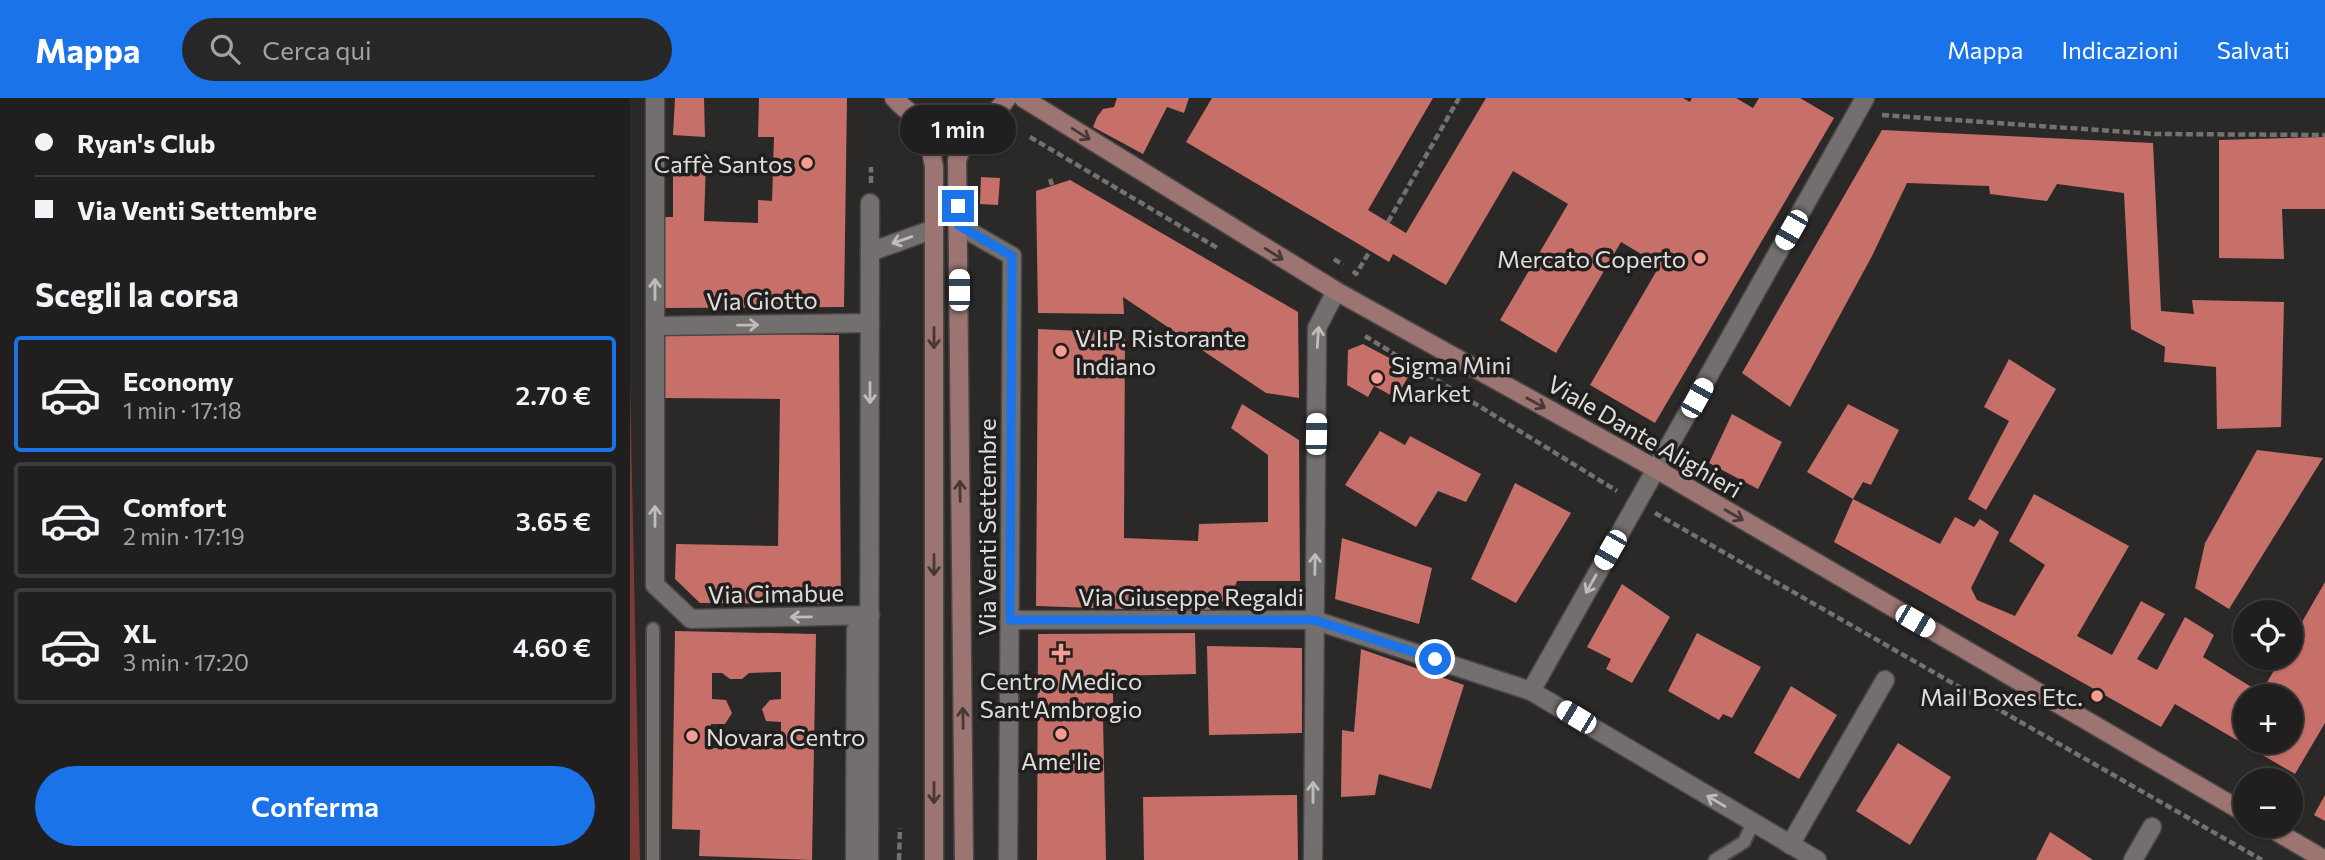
<!DOCTYPE html>
<html lang="it">
<meta charset="utf-8">
<style>
body{margin:0;font-family:Commissioner,sans-serif;background:#282727;color:#f1f3f6;height:100vh;display:flex;flex-direction:column;font-size:26px;white-space:nowrap}
*{box-sizing:border-box;margin:0}
p{font-size:23px;color:#a2a2a4}
.icon{flex:none;width:38px;height:38px;fill:none;stroke:currentColor;stroke-width:2;stroke-linecap:round;stroke-linejoin:round}
.map{position:relative;flex:1;overflow:hidden}
.sheet{display:flex;flex-direction:column;background:#201e1e;width:630px}
.sheet>*{flex:none}
.hud{display:grid;align-content:center;height:154px;padding:0 35px;background:#201e1e}
.tools{position:absolute;left:1603px;top:502px;display:grid;gap:14px}
.tools a{display:grid;place-items:center;width:70px;height:70px;border-radius:50%;background:#201e1e;box-shadow:0 2px 5px #0004,0 0 0 2px #3d3c3c;font-size:35px}
.end{position:absolute;width:32px;height:32px;margin:-16px;border:9px solid #1a73e8;background:#fff;box-shadow:0 0 0 4px #fff}
.from{border-radius:50%}
.bubble{position:absolute;height:49px;border-radius:24px;background:#201e1e;box-shadow:0 2px 5px #0004,0 0 0 2px #3d3c3c;font-size:23px;font-weight:600;line-height:49px;text-align:center}
.car{position:absolute;width:21px;height:42px;margin:-21px -10px;border-radius:9px;box-shadow:0 0 5px 2px #0007;background:linear-gradient(#fff 24%,#345 0 40%,#fff 0 76%,#345 0 86%,#fff 0)}
.hud b{display:flex;align-items:center;gap:24px;height:66px;font-size:26px}
.hud b+b{border-top:2px solid #3d3c3c}
.hud i{width:18px;height:18px;background:#f1f3f6}
ul{padding:0;list-style:none}
li{display:flex;align-items:center;gap:21px;height:116px;margin:0 14px 10px;padding:0 21px;border:4px solid #3d3c3c;border-radius:7px}
li div{flex:1}
li b{display:block;font-size:26px}
li em{font-style:normal;font-weight:600}
li.current{border-color:#1a73e8}
li>.icon{width:63px;height:63px;stroke-width:1.5}
h2{padding:0 35px;font-size:32px;line-height:84px}
.button{display:flex;gap:14px;margin-top:auto;padding:14px 35px}
.button a{flex:1;height:80px;border-radius:42px;background:#1a73e8;color:#fff;font-size:28px;font-weight:600;line-height:80px;text-align:center}
header{display:flex;align-items:center;gap:42px;box-sizing:border-box;height:98px;padding:0 35px;background:#1a73e8;color:#fff}
header strong{font-size:33px}
nav{display:flex;gap:38px;margin-inline-start:auto;font-size:24px}
.search{width:490px;height:63px;background:#282727;display:flex;align-items:center;gap:18px;box-sizing:border-box;padding:0 24px;border-radius:38px;color:#a2a2a4;font-size:26px}
main{display:flex;flex:1;min-height:0}
.map>svg:first-child{display:block}
</style>
<header>
<strong>Mappa</strong>
<div class="search"><svg class="icon" aria-label="search" viewBox="0 0 24 24"><circle cx="10" cy="10" r="6"/><path d="M15 15l6 6"/></svg>Cerca qui</div>
<nav><a>Mappa</a><a>Indicazioni</a><a>Salvati</a></nav>
</header>
<main>
<section class="sheet">
<div class="hud">
<b><i class="from"></i>Ryan's Club</b>
<b><i></i>Via Venti Settembre</b>
</div>
<h2>Scegli la corsa</h2>
<ul>
<li class="current"><svg class="icon" aria-label="car" viewBox="0 0 24 24"><path d="M5 17H2v-5l4-1 3-4h7l3 4 3 1v5h-3M9 17h6M6 11h13"/><circle cx="7" cy="17" r="2"/><circle cx="17" cy="17" r="2"/></svg><div><b>Economy</b><p>1 min · 17:18</p></div><em>2.70 €</em></li>
<li><svg class="icon" aria-label="car" viewBox="0 0 24 24"><path d="M5 17H2v-5l4-1 3-4h7l3 4 3 1v5h-3M9 17h6M6 11h13"/><circle cx="7" cy="17" r="2"/><circle cx="17" cy="17" r="2"/></svg><div><b>Comfort</b><p>2 min · 17:19</p></div><em>3.65 €</em></li>
<li><svg class="icon" aria-label="car" viewBox="0 0 24 24"><path d="M5 17H2v-5l4-1 3-4h7l3 4 3 1v5h-3M9 17h6M6 11h13"/><circle cx="7" cy="17" r="2"/><circle cx="17" cy="17" r="2"/></svg><div><b>XL</b><p>3 min · 17:20</p></div><em>4.60 €</em></li>
</ul>
<div class="button"><a>Conferma</a></div>
</section>
<div class="map">
<svg width="1695" height="762" viewBox="0 0 1695 762">
<rect width="100%" height="100%" fill="#2b2828"/>
<!-- green -->
<path fill="#7c3b36" d="M 0,285 L 10,762 L 0,762 Z"/>
<!-- building -->
<g fill="#c67069" fill-rule="evenodd">
<path d="M 45,0 L 74,0 L 75,39 L 43,37 Z"/>
<path d="M 129,0 L 217,0 L 214,209 L 30,210 L 30,119 L 43,119 L 43,62 L 76,63 L 74,123 L 128,125 L 128,102 L 142,103 L 144,39 L 128,39 Z"/>
<path d="M 487,0 L 559,0 L 554,15 L 537,9 L 513,56 L 463,29 L 467,19 L 473,11 L 484,9 Z"/>
<path d="M 582,0 L 803,0 L 738,112 L 776,135 L 856,0 L 1053,0 L 1060,4 L 1062,0 L 1106,0 L 1123,10 L 1129,0 L 1170,0 L 1204,20 L 1025,325 L 960,287 L 1030,167 L 991,144 L 926,255 L 870,222 L 938,106 L 883,73 L 816,187 L 763,156 L 759,164 L 556,44 Z"/>
<path d="M 1252,32 L 1523,45 L 1531,213 L 1564,216 L 1562,202 L 1654,204 L 1651,329 L 1587,331 L 1586,269 L 1534,264 L 1535,249 L 1501,231 L 1494,95 L 1427,86 L 1417,103 L 1360,96 L 1359,88 L 1277,85 L 1242,158 L 1160,309 L 1112,275 Z"/>
<path d="M 1695,39 L 1695,111 L 1652,111 L 1654,161 L 1589,160 L 1589,42 Z"/>
<path d="M 351,79 L 370,80 L 368,107 L 350,106 Z"/>
<path d="M 440,82 L 668,214 L 669,300 L 636,295 L 493,199 L 494,216 L 408,215 L 406,93 Z"/>
<path d="M 408,231 L 495,235 L 494,440 L 568,443 L 569,426 L 638,424 L 638,357 L 601,330 L 612,306 L 669,342 L 670,483 L 607,483 L 599,504 L 580,503 L 580,514 L 406,508 Z"/>
<path d="M 34,235 L 209,237 L 211,506 L 70,505 L 45,481 L 46,446 L 148,448 L 150,301 L 32,300 Z"/>
<path d="M 733,246 L 782,272 L 766,300 L 744,288 L 738,299 L 717,287 L 718,252 Z"/>
<path d="M 1379,261 L 1426,291 L 1356,412 L 1338,401 L 1379,323 L 1354,309 Z"/>
<path d="M 1218,306 L 1269,332 L 1241,387 L 1233,384 L 1223,401 L 1177,374 Z"/>
<path d="M 1102,316 L 1152,344 L 1128,391 L 1079,365 Z"/>
<path d="M 750,333 L 775,347 L 780,338 L 851,376 L 836,404 L 808,393 L 786,429 L 715,387 Z"/>
<path d="M 1627,352 L 1693,360 L 1599,511 L 1565,490 L 1575,445 Z"/>
<path d="M 885,385 L 941,415 L 886,505 L 841,481 Z"/>
<path d="M 1404,396 L 1499,448 L 1447,538 L 1482,557 L 1511,503 L 1535,516 L 1507,561 L 1527,572 L 1555,519 L 1584,537 L 1573,559 L 1631,595 L 1651,560 L 1661,560 L 1661,543 L 1695,484 L 1695,625 L 1665,676 L 1545,606 L 1531,629 L 1204,444 L 1223,401 L 1310,446 L 1325,419 L 1344,429 L 1350,421 L 1369,434 L 1341,490 L 1347,502 L 1385,518 L 1415,467 L 1379,443 ZM 1615,598 L 1661,598 L 1661,644 L 1615,644 Z"/>
<path d="M 712,440 L 802,470 L 789,526 L 705,501 Z"/>
<path d="M 992,486 L 1040,519 L 1002,585 L 976,571 L 981,561 L 957,549 Z"/>
<path d="M 45,533 L 186,536 L 182,762 L 69,758 L 70,732 L 42,731 ZM 151,574 L 151,601 L 140,602 L 132,611 L 136,623 L 151,624 L 151,650 L 81,650 L 81,626 L 95,626 L 102,615 L 96,602 L 82,601 L 82,575 L 92,575 L 100,581 L 112,581 L 119,575 Z"/>
<path d="M 565,535 L 566,576 L 483,578 L 483,619 L 473,619 L 476,762 L 407,762 L 408,536 Z"/>
<path d="M 1067,535 L 1131,569 L 1102,620 L 1093,616 L 1089,622 L 1038,593 Z"/>
<path d="M 577,548 L 672,550 L 672,635 L 579,637 Z"/>
<path d="M 731,551 L 834,587 L 801,691 L 749,676 L 745,697 L 711,699 L 712,632 L 724,634 Z"/>
<path d="M 1161,588 L 1207,617 L 1169,681 L 1124,655 Z"/>
<path d="M 1268,645 L 1321,679 L 1280,747 L 1226,713 Z"/>
<path d="M 667,697 L 668,762 L 514,762 L 513,699 Z"/>
<path d="M 1695,697 L 1695,723 L 1684,717 Z"/>
<path d="M 1420,734 L 1463,762 L 1406,762 Z"/>
</g>
<g fill="none" stroke-linecap="round" stroke-linejoin="round">
<defs>
<g id="lane">
<path d="M 23,531 L 23,762"/>
<path d="M 1085,762 L 1114,744 L 1123,725"/>
</g>
<g id="street">
<path d="M 25,0 L 25,487 L 61,521 L 240,517"/>
<path d="M 328,127 L 382,158 L 378,762"/>
<path d="M 240,154 L 304,131"/>
<path d="M 25,228 L 240,225"/>
<path d="M 380,522 L 684,522 L 901,593 L 1187,762"/>
<path d="M 901,593 L 1235,0"/>
<path d="M 1160,747 L 1255,582"/>
<path d="M 225,762 L 226,532 L 240,517"/>
<path d="M 239,762 L 240,105"/>
<path d="M 683,762 L 687,230 L 706,193"/>
<path d="M 1503,762 L 1522,729"/>
</g>
<g id="secondary">
<path d="M 264,0 C 295,35 348,44 377,0"/>
<path d="M 393,0 L 706,193 L 1026,371 L 1615,715"/>
<path d="M 296,25 L 304,69 L 304,762"/>
<path d="M 1637,728 L 1695,762"/>
<path d="M 334,762 L 327,62 L 341,27"/>
</g>
</defs>
<!-- lane casing -->
<use href="#lane" stroke="#484646" stroke-width="16"/>
<!-- street casing -->
<use href="#street" stroke="#484646" stroke-width="21"/>
<!-- secondary casing -->
<use href="#secondary" stroke="#484646" stroke-width="21"/>
<!-- path -->
<g stroke="#747171" stroke-width="4.5" stroke-dasharray="7 3.5" stroke-linecap="butt">
<path d="M 1252,17 L 1525,36 L 1695,37"/>
<path d="M 400,39 L 589,151"/>
<path d="M 420,81 L 422,87"/>
<path d="M 241,85 L 241,69"/>
<path d="M 758,124 L 829,0"/>
<path d="M 704,161 L 713,167"/>
<path d="M 723,173 L 726,176 L 740,153"/>
<path d="M 735,238 L 987,393"/>
<path d="M 1025,415 L 1632,762"/>
<path d="M 269,762 L 270,730"/>
</g>
<!-- lane -->
<use href="#lane" stroke="#736f6f" stroke-width="12"/>
<!-- street -->
<use href="#street" stroke="#736f6f" stroke-width="18"/>
<!-- secondary -->
<use href="#secondary" stroke="#9c7471" stroke-width="18"/>
</g>
<!-- one-way arrows -->
<defs><path id="oneway-shaft" d="M-6 0H5M1.5-3L5.5 0L1.5 3" fill="none" stroke-width="1.6" stroke-linecap="round" stroke-linejoin="round" transform="scale(1.75)"/></defs>
<g stroke="#463837">
<use href="#oneway-shaft" transform="translate(451 36) rotate(32)"/>
<use href="#oneway-shaft" transform="translate(644 156) rotate(32)"/>
<use href="#oneway-shaft" transform="translate(304 240) rotate(90)"/>
<use href="#oneway-shaft" transform="translate(906 305) rotate(29)"/>
<use href="#oneway-shaft" transform="translate(330 393) rotate(-91)"/>
<use href="#oneway-shaft" transform="translate(1104 417) rotate(30)"/>
<use href="#oneway-shaft" transform="translate(304 467) rotate(90)"/>
<use href="#oneway-shaft" transform="translate(333 620) rotate(-91)"/>
<use href="#oneway-shaft" transform="translate(304 695) rotate(90)"/>
</g>
<g stroke="#bfbdbc">
<use href="#oneway-shaft" transform="translate(272 142) rotate(161)"/>
<use href="#oneway-shaft" transform="translate(25 191) rotate(-90)"/>
<use href="#oneway-shaft" transform="translate(118 227) rotate(-1)"/>
<use href="#oneway-shaft" transform="translate(688 239) rotate(-86)"/>
<use href="#oneway-shaft" transform="translate(240 295) rotate(90)"/>
<use href="#oneway-shaft" transform="translate(25 418) rotate(-90)"/>
<use href="#oneway-shaft" transform="translate(685 466) rotate(-89)"/>
<use href="#oneway-shaft" transform="translate(961 486) rotate(119)"/>
<use href="#oneway-shaft" transform="translate(171 519) rotate(179)"/>
<use href="#oneway-shaft" transform="translate(683 694) rotate(-90)"/>
<use href="#oneway-shaft" transform="translate(1086 703) rotate(-149)"/>
</g>
<g fill="none" stroke-linecap="round" stroke-linejoin="round">
<!-- route -->
<path stroke="#1a73e8" stroke-width="9" d="M 328,108 L 328,127 L 382,158 L 380,522 L 684,522 L 805,561"/>
</g>
<!-- markers -->
<g fill="#f59c93" stroke="#211e1e" stroke-width="2.5">
<circle cx="177" cy="65" r="7"/>
<circle cx="1070" cy="160" r="7"/>
<circle cx="431" cy="253" r="7"/>
<circle cx="747" cy="280" r="7"/>
<path d="M427.5 544.5h7v7h7v7h-7v7h-7v-7h-7v-7h7z"/>
<circle cx="1467" cy="598" r="7"/>
<circle cx="431" cy="636" r="7"/>
<circle cx="62" cy="638" r="7"/>
</g>
<g text-anchor="middle" dominant-baseline="central" stroke-width="7" stroke-linejoin="round" paint-order="stroke">
<!-- poi labels -->
<g font-size="24" fill="#e0dedd" stroke="#211e1e" text-anchor="end">
<text x="163" y="65">Caffè Santos</text>
<text x="1056" y="160">Mercato Coperto</text>
<text x="445" y="239" text-anchor="start">V.I.P. Ristorante<tspan x="445" dy="28">Indiano</tspan></text>
<text x="761" y="266" text-anchor="start">Sigma Mini<tspan x="761" dy="28">Market</tspan></text>
<text x="431" y="582" text-anchor="middle">Centro Medico<tspan x="431" dy="28">Sant'Ambrogio</tspan></text>
<text x="1453" y="598">Mail Boxes Etc.</text>
<text x="76" y="638" text-anchor="start">Novara Centro</text>
<text x="431" y="662" text-anchor="middle">Ame'lie</text>
</g>
<!-- street labels -->
<g font-size="24" fill="#e0dedd" stroke="#211e1e">
<text transform="translate(132 202) rotate(-1)">Via Giotto</text>
<text transform="translate(1015 338) rotate(30)">Viale Dante Alighieri</text>
<text transform="translate(356 429) rotate(-90)">Via Venti Settembre</text>
<text transform="translate(146 495) rotate(-1)">Via Cimabue</text>
<text x="561" y="498">Via Giuseppe Regaldi</text>
</g>
</g>
</svg>
<div class="tools">
<a><svg class="icon" aria-label="locate" viewBox="0 0 24 24"><circle cx="12" cy="12" r="6"/><path d="M12 2v4M12 18v4M2 12h4M18 12h4"/></svg></a>
<a>+</a>
<a>−</a>
</div>
<i class="end from" style="left:805px;top:561px"></i>
<i class="end" style="left:328px;top:108px"></i>
<div class="bubble" style="left:270px;top:7px;width:116px">1 min</div>
<i class="car" style="left:1161px;top:132px;rotate:210deg"></i>
<i class="car" style="left:329px;top:192px;rotate:0deg"></i>
<i class="car" style="left:1067px;top:300px;rotate:29deg"></i>
<i class="car" style="left:686px;top:336px;rotate:1deg"></i>
<i class="car" style="left:980px;top:452px;rotate:210deg"></i>
<i class="car" style="left:1285px;top:523px;rotate:120deg"></i>
<i class="car" style="left:946px;top:619px;rotate:301deg"></i>
</div>
</main>
